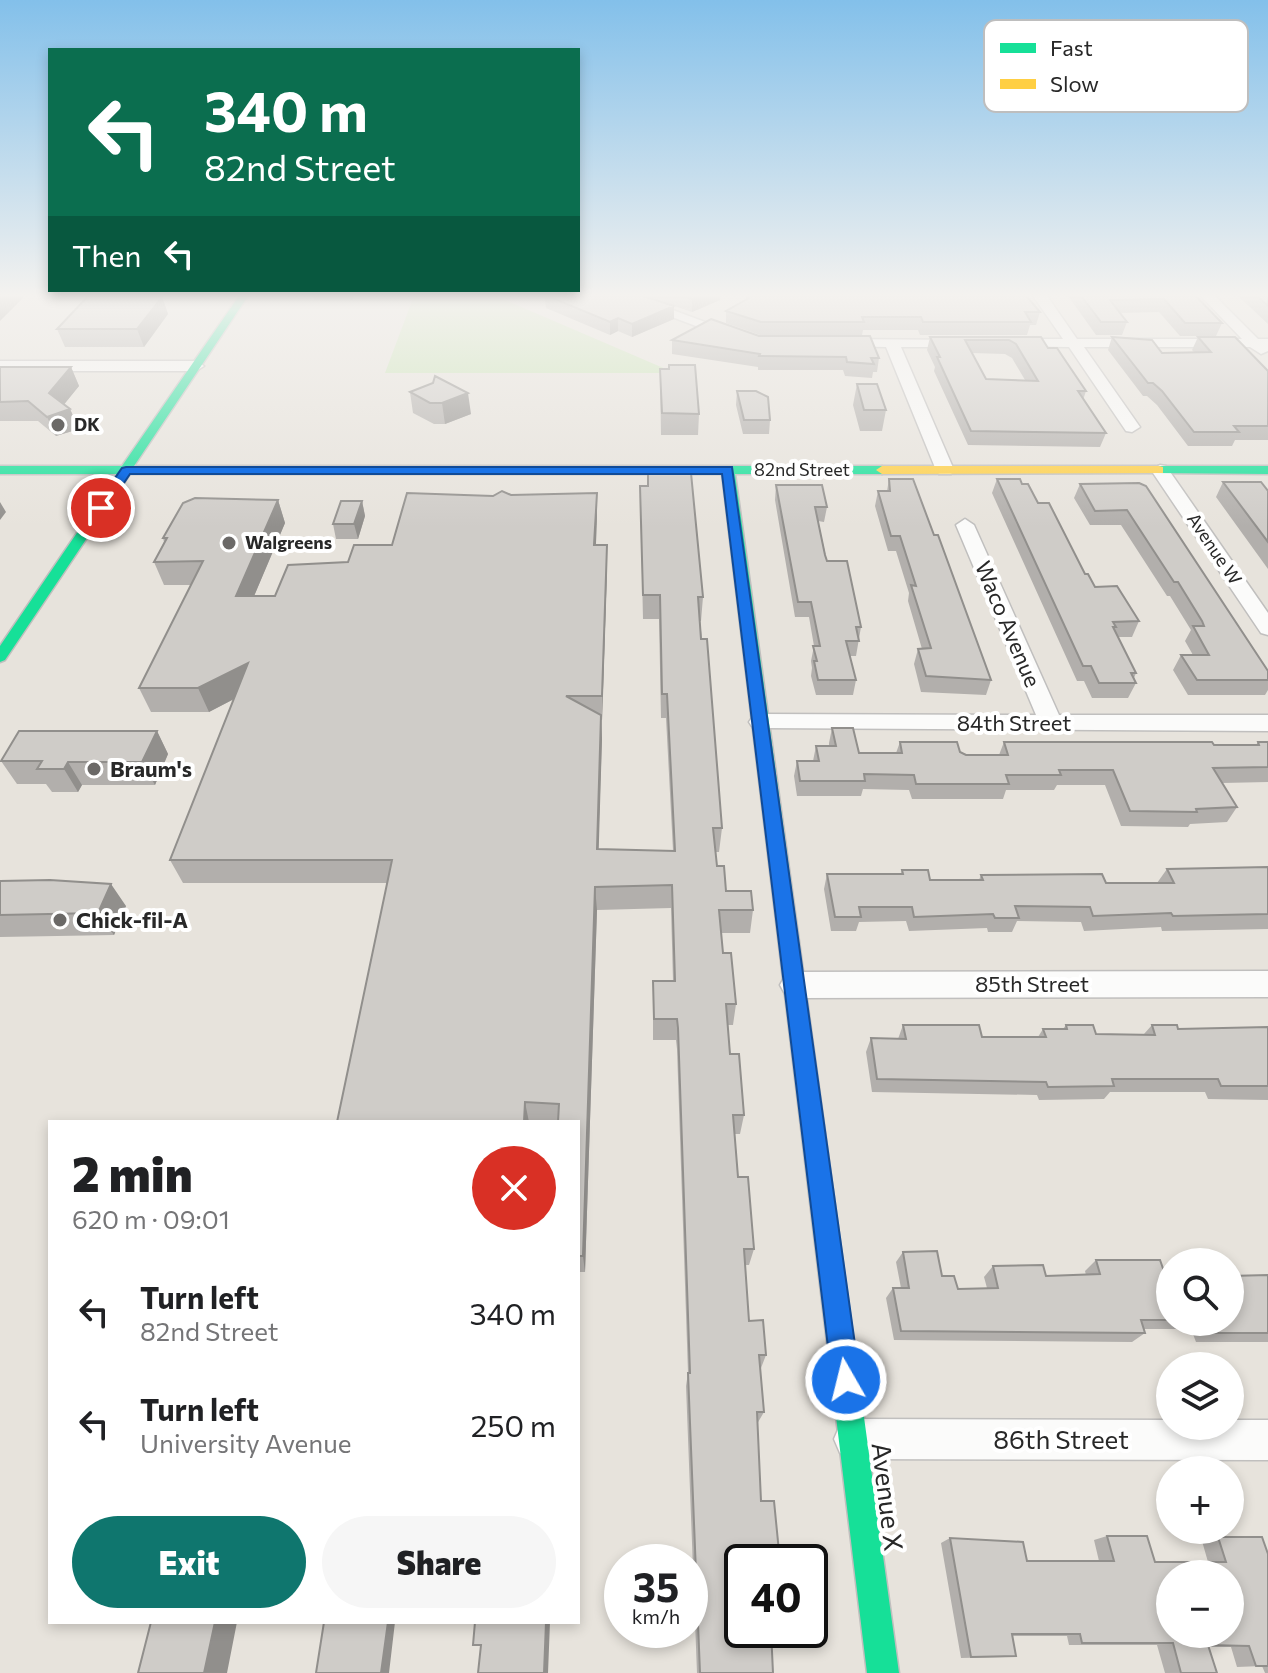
<!DOCTYPE html>
<meta charset="utf-8">
<style>
:root{--surface:#fff;--page:#f6f6f6;--text:#202124;--muted:#757577;--accent:#0f766e}
body{margin:0;font-family:Commissioner,sans-serif;background:var(--page);color:var(--text);height:100vh;display:flex;flex-direction:column;font-size:30px;white-space:nowrap}
*{box-sizing:border-box;margin:0}
p{font-size:26px;color:var(--muted)}
.icon{flex:none;width:44px;height:44px;fill:none;stroke:currentColor;stroke-width:2;stroke-linecap:round;stroke-linejoin:round}
.map{position:relative;flex:1;overflow:hidden}
.details{position:absolute;left:48px;top:1120px;width:532px;height:504px;display:flex;flex-direction:column;background:var(--surface);border-radius:0px;box-shadow:0 4px 12px #0003}
.details>*{flex:none}
.hud{position:absolute;left:48px;top:48px;width:532px;height:244px;border-radius:0px;box-shadow:0 4px 12px #0003;background:#0b6e4f;color:#fff;overflow:hidden}
.buttons{position:absolute;left:1156px;top:1248px;display:grid;gap:16px}
.buttons a{display:grid;place-items:center;width:88px;height:88px;border-radius:50%;background:var(--surface);box-shadow:0 4px 12px #0003;font-size:40px}
.speed{position:absolute;left:604px;top:1544px;display:flex;gap:16px;font-size:40px;font-weight:700;text-align:center}
.speed>*{display:grid;place-content:center;width:104px;height:104px;border-radius:50%;background:var(--surface);box-shadow:0 4px 12px #0003;line-height:1}
.speed small{font-size:20px;font-weight:400}
.speed .limit{border:4px solid #111;border-radius:12px;background:#fff;color:#111}
.pin{position:absolute;display:grid;place-items:center;width:68px;height:68px;color:#fff;margin:-34px;border:4px solid #fff;border-radius:50%;box-shadow:0 2px 8px #0007}
.me{position:absolute;width:88px;margin:-44px;rotate:352deg;stroke-linejoin:round;filter:drop-shadow(0 0 6px #0008)}
.turn{display:flex;align-items:center;gap:28px;height:168px;padding:0 24px;font-size:36px}
.turn .icon{width:104px;height:104px;stroke-width:2.5}
.turn b{display:block;font-size:56px;line-height:68px}
.then{display:flex;align-items:center;height:76px;padding:0 24px;background:#0003;gap:16px;font-size:30px}
.round{display:grid;place-items:center;flex:none;width:84px;height:84px;border-radius:42px;background:var(--page)}
.summary{display:flex;align-items:center;justify-content:space-between;height:136px;padding:0 24px}
h1{font-size:48px;font-weight:800;line-height:60px}
.action{display:flex;gap:16px;margin-top:auto;padding:16px 24px}
.action a{flex:1;height:92px;border-radius:48px;background:var(--accent);color:#fff;font-size:32px;font-weight:800;line-height:92px;text-align:center}
.action a+a{background:var(--page);color:var(--text)}
ul{padding:0;list-style:none}
li{display:flex;align-items:center;gap:24px;height:112px;padding:0 24px}
li div{flex:1}
li b{display:block;font-size:30px}
li em{font-style:normal}
.map>svg:first-child{display:block}
</style>
<div class="map">
<svg width="1268" height="1673" viewBox="0 0 1268 1673">
<rect width="100%" height="100%" fill="#e7e3dc"/>
<path fill="#c7e4b3" d="M415,293h74l186,80h-290z"/>
<g fill="none" stroke-linecap="round" stroke-linejoin="round">
<defs>
<path id="street" d="M608,293h19l113,42 -7,4 -5,-1z
M1031,293h14l32,46h165l-44,-46h14l46,46h10v12l-7,3 -11,-7h-166l56,80 -8,5 -6,-1 -57,-84 -62,-1v-6l5,-1h51z
M840,339l129,1v6l-5,1h-63l53,123 -3,4h-12l-3,-4 -50,-123 -51,-1v-6z
M0,361h196l8,5 -8,5h-196z
M1160,465l6,1 102,147v22l-7,-2 -110,-163z
M965,519l9,6 85,190h209v16l-515,-3 -4,-6 4,-6 8,-2 275,1 -80,-190z
M1268,971v26l-473,1 -10,-4 -5,-9 5,-9 10,-4z
M854,1419l316,1v6h60v-6h38v40l-414,-1 -14,-6 -6,-14 6,-14z"/>
<path id="fast" d="M241,293h9l-116,173h748l6,4 -6,4h-147l164,1199h-32l-145,-1199h-592l-125,186 -5,2v-16l117,-172h-117v-8h122z
M1159,466h109v8l-113,-1v-6z"/>
<path id="slow" d="M1159,466l4,1v6l-281,1 -6,-4 6,-4z"/>
</defs>
<use href="#street" stroke="#c0bfbe" stroke-width="3"/>
<use href="#fast" stroke="#c0bfbe" stroke-width="3"/>
<use href="#slow" stroke="#c0bfbe" stroke-width="3"/>
<use href="#street" fill="#fbfbfa" fill-rule="evenodd"/>
<use href="#fast" fill="#16e098" fill-rule="evenodd"/>
<use href="#slow" fill="#ffcf43" fill-rule="evenodd"/>
</g>
<path fill="#b2afac" fill-rule="evenodd" d="M91,293h33l1,4h37l6,17 -24,33h-79l-8,-18z
M313,293h43l-4,7h-38z
M530,293h104l40,13v13l-42,18 -14,-6 -8,4 -64,-27 -1,-9z
M636,293h85l-1,7 -28,12z
M745,293h279l16,19 -4,13h-6l-3,10h-107l-2,-5h-55l-1,5h-102l-34,-12v-12l20,-11z
M1066,293h127l29,30 -6,13h-36l-21,-24 -40,1 8,9 -5,13h-26z
M1235,293h33v31z
M759,336l120,22 -2,14h-4l-1,6 -27,-2 -2,-6h-85v-3l-86,-13v-14z
M930,337h111l7,11 38,43 -3,9 23,33 -6,14 -132,-2 -34,-74 1,-4 -8,-17zM972,353l33,1 7,4 13,22 -39,-1z
M1112,337l50,16 32,-1 -2,-2 6,-13 70,34v69h-33l-3,6h-44l-31,-41 -10,-9h-4l-35,-46z
M0,367h71l8,19 -15,18 6,5 9,20 -23,7 -18,-15h-38z
M660,369l39,45 -1,21h-37z
M433,383l38,31 -26,10h-11l-21,-11 -3,-21z
M857,384l29,26 -4,21h-22l-7,-26z
M737,391l33,29 -1,14h-26l-7,-29z
M889,479l45,56 57,145 -5,15 -65,-3 -7,-28 4,-15h4l-14,-48 1,-8 -13,-42h-8l-13,-45 3,-15h9z
M997,479l25,5 16,19 47,71 10,13 44,34 -7,16h-14l18,36 -2,5 2,5 -8,15h-36l-8,-17h-7l-85,-188z
M1223,482l45,9v78l-52,-72z
M1139,483l129,188v19l-3,5h-77l-15,-25 8,-15h12l-8,-14 6,-11 -21,-34h-3l-46,-71h-31l-16,-27 6,-14z
M776,485l51,22 -3,15 -6,-1 9,40 34,66 -5,29h-6l6,24 -3,15h-37l-5,-19 1,-8 -1,-7 3,-15 -5,-29h-14l-20,-117z
M640,486l63,111 -2,24h-1l22,207 -3,24h-4l2,14 9,25 27,19 -3,23h-29l2,20 13,51 -3,21h-5l2,29 14,61 -4,19h-5l3,43 16,72 -5,16h-4l4,56 17,34 -5,13h-1l4,44 -7,12 -15,138 31,111h-76l-11,-287 2,-13 -11,-324 -1,-9h-23v-59h20l-2,-73 -74,2 -12,362h-7v-150h-49l-142,-239h-204l-13,-23 64,-161 -25,13h-58l-12,-24 52,-103h-27l-10,-23 10,-20 -1,-4 115,-38 7,23 -31,73h21l73,-34 44,-17 101,-49 104,-3 -1,52h11v23l-5,152h-1l1,19 -4,111h75l-7,-132h-5l-2,-99h-16z
M362,501l3,15 -7,23h-22l-3,-15z
M832,728l27,25h37l4,-11 60,10 6,3h33l5,-13 210,3h42l2,-3h10v40l-46,1 15,24 -10,15 -37,2 -2,3 -67,-1 -16,-41h-48l-3,5h-48l-3,9h-91l-3,-9 -46,-1 -2,7h-64l-3,-20 3,-15h16l3,-15h13v-3z
M157,731l11,23 -13,31h-73l-4,7h-26l-6,-8h-29l-16,-23z
M1268,867v62l-106,2 -1,-4 -77,4 -3,-9 -64,-1 -5,11h-24l-1,-4 -78,3 -3,-10 -47,1 -3,9h-25l-7,-42 3,-15h74l1,-4 28,10h49l2,-5 125,8h51l10,-14z
M0,881l126,25 -12,29 -114,2z
M903,1025l79,12h56l5,-8h20l3,-4 30,9h48l8,-9 26,4 90,-2v73l-60,-1 -3,-7h-95l-6,7 -65,1 -2,-5 -165,-3 -6,-40 5,-14 27,1z
M903,1252l39,24 16,13 29,-1 -3,-11 9,-11 53,10 40,-1 -1,-4 11,-11 74,17v45h60l38,-47v67h-72l-5,-13h-47l1,4 -13,9 -238,-2 -8,-42 7,-10h8l-5,-26z
M1107,1536l48,26h53l-6,-21 16,-4 50,17v119h-3l-3,-7 -25,1 -6,-20h-22l8,26h-52l-8,-28h-88l-2,-9h-55l-7,21 -44,1 -20,-115 9,-5 77,23h72l-5,-21z"/>
<path fill="#918f8c" d="M9,293h12l2,5 -23,23v-20z
M119,293h5l4,13 -13,-9z
M350,293h6l-4,7z
M708,293h13l-1,7 -28,12v-13z
M162,297l6,17 -24,33 -7,-18z
M674,306v13l-42,18v-13z
M618,318v13l-8,4v-13z
M71,367l8,19 -21,26 -9,-19z
M468,393l3,21 -26,10 -3,-21z
M70,409l9,20 -23,7 -9,-19z
M597,493v23l-2,52 -1,-23z
M278,500l7,23 -41,97 -8,-24z
M362,501l3,15 -7,23 -4,-15z
M0,502l6,10 -6,8z
M607,545v23l-5,152v-24z
M248,663l9,24 -48,25 -11,-24z
M601,715l1,24 -4,134 -1,-24z
M157,731l11,23 -13,31 -13,-23z
M68,762l14,23 -4,7 -14,-23z
M111,884l15,22 -12,29 -16,-22z
M595,887l2,23 -12,362 -2,-16z
M525,1102l4,20h-5z
M215,1622h22l-10,51h-23z
M388,1622h7l-6,51h-8z
M546,1622h4l-2,51h-4z"/>
<path fill="#cfccc8" stroke="#918f8c" stroke-width="2" fill-rule="evenodd" d="M0,293h9l-9,8z
M91,293h28l-4,4h47l-25,32h-80z
M552,293h82l40,13 -42,18 -14,-6 -8,4 -65,-27z
M673,293h35l-16,6z
M748,293h276l16,19h-15l6,10h-108l-2,-5h-59l2,5h-103l-35,-11 23,-13z
M1079,293h114l29,30h-37l-21,-24 -54,1 17,22h-26z
M1254,293h14v13z
M711,319l48,17h111l9,22h-8l3,6 -27,-2 -1,-5 -87,-1 1,-2 -88,-14z
M930,337h111l7,11h9l6,9 23,34h-8l28,42 -135,-2 -34,-74h3zM965,340h44l7,4 22,37 -52,-2z
M1112,337l40,3 10,13 49,-1 -13,-15h37l33,34v55h-34l5,6h-45l-32,-41 -9,-8h-5z
M669,365h26l4,49 -37,-1 -2,-44h9z
M0,367h71l-22,26 21,16 -23,8 -19,-16 -28,1z
M435,376l33,17 -26,10h-12l-20,-11 23,-9z
M857,384h20l9,26h-22z
M737,391h19l12,6 2,23h-26z
M648,473h43l12,124h-5l3,42h6l15,189h-9l4,38h7l2,25h25l2,19h-34l4,43h8l5,51h-10l4,50h9l5,61h-11l5,62h10l6,72h-10l5,72 14,-1 3,35h-7l5,57h-7l4,89h13l6,61h-38v68h29l2,43h-73l-12,-300h2l-12,-345 -1,-9h-23l-1,-38h22l-3,-96 -77,2 -12,369h-5v-134h-20l1,-18 -34,-2 -1,20h-187l55,-262h-222l78,-197 -50,25h-59l64,-127 -49,1 13,-24h-4l20,-35 12,-5 83,2 -42,96h39l13,-31 60,-3 6,-17h38l15,-52 86,3 9,-5 9,4 86,-2 -3,52h13l-5,151h-36l35,19 -4,134 78,2 -8,-157h-5l-2,-99h-17l-3,-109h8z
M889,479h24l21,56h4l53,145 -65,-4 -8,-27 13,-1 -20,-63 5,1 -16,-50h-9l-13,-45h12z
M997,479h23l2,5h6l10,19h11l36,71h3l7,13 22,-1 22,35 -26,1 3,5h-3l23,46h-5l5,10h-37l-8,-17h-8z
M1223,482h38l7,9v51z
M1139,483l7,3 122,185v9h-71l-16,-25h28l-16,-29h11l-2,-5 -24,-39h-4l-47,-72 -32,1 -15,-27z
M776,485h46l5,22h-12l10,48 2,6h20l14,66h-5l3,14h-13l10,39h-38l-4,-19h3l-4,-15h7l-9,-44h-13z
M341,501h21l-8,23h-21z
M832,728h21l6,25h43l-2,-11h57l3,10 6,3h42l-4,-13h208l2,3h45l-1,-3h10v25l-55,1 24,39 -41,2 1,3 -67,-1 -17,-41h-54l2,5h-55l3,9h-93l-2,-9 -50,-1 1,7h-65l-3,-20h22l-3,-15h20z
M19,731h138l-15,31h-74l-4,7h-27l5,-8h-41z
M1268,867v47l-95,2 -2,-3 -78,3 -3,-9 -75,-1 4,12h-24l-2,-4 -79,3 -2,-10h-53l2,10h-26l-8,-43h76l-1,-4h26l2,10h53l-2,-5 121,-1 4,9h68l-7,-14z
M50,880l61,4 -13,29 -98,2v-34z
M903,1025h76l3,12h64l-3,-8h24l-1,-4h27l3,9 59,1 -3,-10h25l1,4 90,-2v59h-47l-3,-7h-106l2,7 -66,1 -2,-5 -169,-3 -6,-41 35,1z
M937,1251l5,25h12l4,13 40,-1 -5,-22 50,-1 3,11 54,-2 -4,-14h64l6,17h4v43h-29l4,13 -244,-2 -8,-43h16l-6,-36z
M1268,1275v58h-57l-4,-11h23v-46z
M1107,1536h40l8,26h71l-8,-25h44l6,17v112h-12l-7,-20 -41,-1 9,28h-36l-8,-30h-91l-2,-9h-68l4,22 -45,1 -21,-119 73,4 4,19h87zM1170,1574h60v60h-60z
M151,1622h64l-11,51h-66z
M324,1622h64l-7,51h-65z
M475,1622h71l-2,51h-66l3,-28h-8z"/>
<linearGradient id="sky" x2="0" y2="1"><stop stop-color="#83c0ea"/><stop offset="0.56" stop-color="#f4f2ef"/><stop offset="1" stop-color="#f4f2ef" stop-opacity="0"/></linearGradient>
<rect width="1268" height="527" fill="url(#sky)"/>
<path fill="#1a73e8" stroke="#114b97" stroke-width="2" d="M126,467h606l128,913 -4,9 -10,4 -10,-4 -4,-9 -110,-906h-592l-25,37h-9l-2,-3 28,-40z"/>
<g fill="#6b6967" stroke="#fff" stroke-width="3">
<circle cx="58" cy="425" r="8"/>
<circle cx="229" cy="543" r="8"/>
<circle cx="94" cy="769" r="8"/>
<circle cx="60" cy="920" r="8"/>
</g>
<g text-anchor="middle" stroke-width="8" stroke-linejoin="round" paint-order="stroke">
<g font-size="18" font-weight="bold" fill="#282828" stroke="#fff" text-anchor="start">
<text x="74" y="431">DK</text>
<text x="245" y="549">Walgreens</text>
</g>
<g font-size="18" fill="#282828" stroke="#fff">
<text x="802" y="476">82nd Street</text>
<text transform="translate(1214 549) rotate(56)" y="6">Avenue W</text>
</g>
<g font-size="22" fill="#282828" stroke="#fff">
<text transform="translate(1008 624) rotate(67)" y="8">Waco Avenue</text>
<text x="1014" y="731">84th Street</text>
<text x="1032" y="992">85th Street</text>
</g>
<g font-size="22" font-weight="bold" fill="#282828" stroke="#fff" text-anchor="start">
<text x="110" y="777">Braum's</text>
<text x="76" y="928">Chick-fil-A</text>
</g>
<g font-size="26" fill="#282828" stroke="#fff">
<text x="1061" y="1449">86th Street</text>
<text transform="translate(887 1497) rotate(83)" y="9">Avenue X</text>
</g>
</g>
<rect x="984" y="20" width="264" height="92" rx="12" fill="#fff" stroke="#bebebe" stroke-width="2"/>
<rect x="1000" y="43" width="36" height="10" fill="#16e098"/>
<rect x="1000" y="79" width="36" height="10" fill="#ffcf43"/>
<g font-size="22" fill="#282828">
<text x="1050" y="56">Fast</text>
<text x="1050" y="92">Slow</text>
</g>
</svg>
<div class="buttons">
<a><svg class="icon" aria-label="search" viewBox="0 0 24 24"><circle cx="10" cy="10" r="6"/><path d="M15 15l6 6"/></svg></a>
<a><svg class="icon" aria-label="layers" viewBox="0 0 24 24"><path d="M12 4l9 5-9 5-9-5zM3 14l9 5 9-5"/></svg></a>
<a>+</a>
<a>−</a>
</div>
<div class="speed"><div>35<small>km/h</small></div><div class="limit">40</div></div>
<div class="pin" style="left:101px;top:508px;background:#d93025"><svg class="icon" aria-label="arrive" viewBox="0 0 24 24"><path d="M6 21V4h12l-3 4 3 4H6"/></svg></div>
<svg class="me" style="left:846px;top:1380px" viewBox="-20 -20 40 40"><circle r="17" fill="#1a73e8" stroke="#fff" stroke-width="3"/><path d="M0-11L8 9 0 5-8 9z" fill="#fff"/></svg>
<div class="hud">
<div class="turn"><svg class="icon" aria-label="left" viewBox="0 0 24 24"><path d="M17 20v-9H6M10 6l-5 5 5 5"/></svg><div><b>340 m</b>82nd Street</div></div>
<div class="then">Then<svg class="icon" aria-label="left" viewBox="0 0 24 24"><path d="M17 20v-9H6M10 6l-5 5 5 5"/></svg></div>
</div>
<section class="details">
<div class="summary"><div><h1>2 min</h1><p>620 m · 09:01</p></div><a class="round" style="background:#d93025;color:#fff"><svg class="icon" aria-label="close" viewBox="0 0 24 24"><path d="M6 6l12 12M18 6L6 18"/></svg></a></div>
<ul>
<li><svg class="icon" aria-label="left" viewBox="0 0 24 24"><path d="M17 20v-9H6M10 6l-5 5 5 5"/></svg><div><b>Turn left</b><p>82nd Street</p></div><em>340 m</em></li>
<li><svg class="icon" aria-label="left" viewBox="0 0 24 24"><path d="M17 20v-9H6M10 6l-5 5 5 5"/></svg><div><b>Turn left</b><p>University Avenue</p></div><em>250 m</em></li>
</ul>
<div class="action"><a>Exit</a><a>Share</a></div>
</section>
</div>
